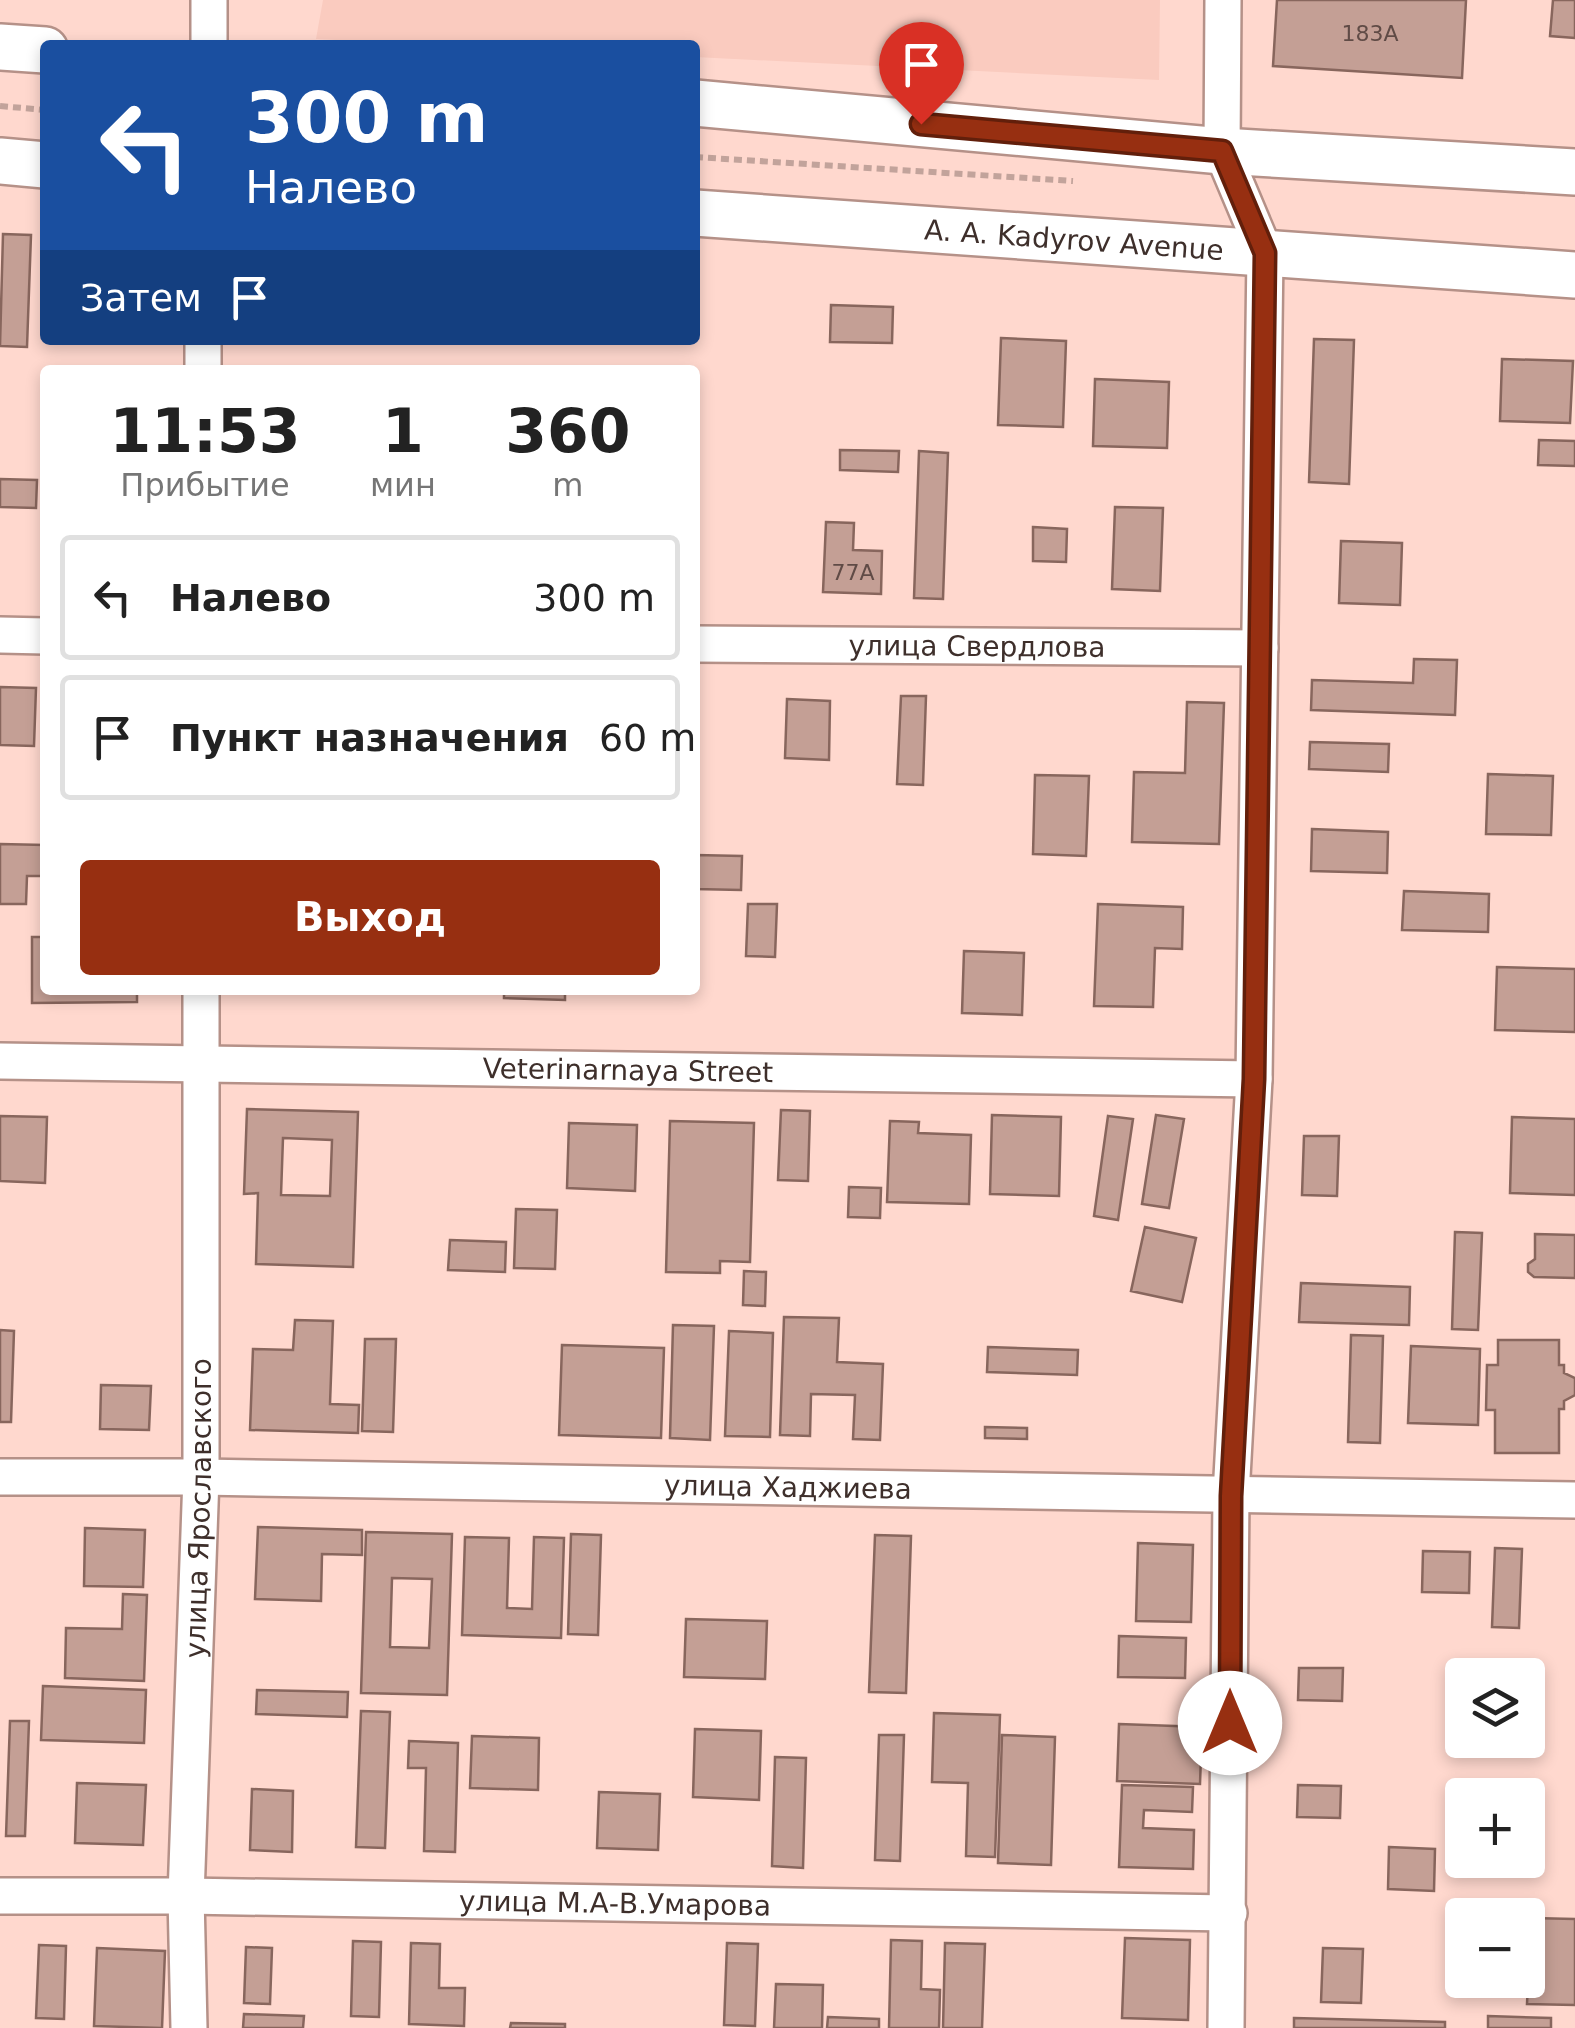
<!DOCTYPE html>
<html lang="ru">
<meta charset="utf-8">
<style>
:root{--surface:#fff;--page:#f2f2f2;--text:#222;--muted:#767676;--line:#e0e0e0;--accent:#972f11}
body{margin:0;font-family:"DejaVu Sans",sans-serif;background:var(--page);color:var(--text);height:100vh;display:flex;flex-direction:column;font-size:38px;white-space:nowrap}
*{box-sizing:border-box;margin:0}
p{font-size:32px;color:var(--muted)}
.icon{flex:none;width:55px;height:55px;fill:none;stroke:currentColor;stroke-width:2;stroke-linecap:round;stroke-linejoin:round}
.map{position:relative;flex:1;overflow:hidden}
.sheet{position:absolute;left:40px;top:365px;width:660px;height:630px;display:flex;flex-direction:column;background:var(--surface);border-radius:10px;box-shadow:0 5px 15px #0003}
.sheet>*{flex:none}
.guide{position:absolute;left:40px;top:40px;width:660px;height:305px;border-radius:10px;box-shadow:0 5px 15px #0003;background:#1a4fa0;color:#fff;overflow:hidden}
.controls{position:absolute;left:1445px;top:1658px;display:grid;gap:20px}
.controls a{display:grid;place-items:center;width:100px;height:100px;border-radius:10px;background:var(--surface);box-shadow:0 5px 15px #0003;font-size:50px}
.pin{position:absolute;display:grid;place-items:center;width:85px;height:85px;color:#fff;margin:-102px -42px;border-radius:50% 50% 50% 0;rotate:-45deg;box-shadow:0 0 10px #0007}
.pin .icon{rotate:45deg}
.me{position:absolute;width:110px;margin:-55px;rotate:0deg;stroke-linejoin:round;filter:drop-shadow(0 0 8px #0008)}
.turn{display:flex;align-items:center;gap:35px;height:210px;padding:0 40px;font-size:45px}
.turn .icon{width:130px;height:130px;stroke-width:2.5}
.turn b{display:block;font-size:70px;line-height:85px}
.then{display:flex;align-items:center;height:95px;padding:0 40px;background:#0003;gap:20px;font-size:38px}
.eta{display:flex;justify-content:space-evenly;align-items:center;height:170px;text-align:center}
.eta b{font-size:60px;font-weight:600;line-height:70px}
.button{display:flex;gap:20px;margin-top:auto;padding:20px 40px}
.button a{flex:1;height:115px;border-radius:10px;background:var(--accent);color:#fff;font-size:40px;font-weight:600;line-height:115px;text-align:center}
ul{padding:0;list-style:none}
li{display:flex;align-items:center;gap:30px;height:125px;margin:0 20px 15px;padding:0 20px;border:5px solid var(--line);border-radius:10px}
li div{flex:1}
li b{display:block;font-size:38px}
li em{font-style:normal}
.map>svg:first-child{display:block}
</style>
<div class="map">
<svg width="1575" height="2028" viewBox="0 0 1575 2028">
<rect width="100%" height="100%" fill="#ffd8ce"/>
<path fill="#facbbf" d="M323,0h837l-1,80 -464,-23v-12h-257l-122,-6z"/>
<path fill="#c49f95" stroke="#88665d" stroke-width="2.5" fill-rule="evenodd" d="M1277,0h189l-4,78 -189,-12z
M1553,0h22v38l-25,-2z
M3,234l28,1 -4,112 -27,-1z
M831,305l62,2 -1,36 -62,-1z
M1001,338l65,3 -3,86 -65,-2z
M1314,339l40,1 -5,144 -40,-2z
M1502,359l71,2 -3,62 -70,-2z
M1095,379l74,3 -2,66 -74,-2z
M1539,440l36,1v25l-37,-1z
M840,450l59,1 -1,21 -58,-2z
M919,451l29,2 -5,146 -29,-1z
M0,479l37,1 -1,28 -36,-1z
M1115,507l48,1 -3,83 -48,-2z
M826,522l28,1 -1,27 29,1 -1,43 -58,-2z
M1033,527l34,2 -1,33 -33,-1z
M1341,541l61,2 -2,62 -61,-2z
M1414,659l43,1 -2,55 -144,-5 1,-30 101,3z
M0,687l36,1 -2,58 -34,-1z
M901,696h25l-3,89 -26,-1z
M787,699l43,2 -1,59 -44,-2z
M1187,702l37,1 -5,141 -87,-2 2,-70 51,1z
M1310,742l79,2 -1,28 -79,-3z
M1488,774l65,2 -2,59 -65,-1z
M1035,775l54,1 -3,80 -53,-2z
M1312,829l76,3 -1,41 -76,-2z
M0,844l45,1v31h-18l-1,28h-26z
M695,855l47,1 -1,34 -46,-1z
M1404,891l85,3 -1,38 -86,-2z
M748,904h29l-2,53 -29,-1z
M1098,904l85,3 -1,42 -27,-1 -2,59 -59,-1z
M32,937h13v53h92v12l-105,1z
M964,951l60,2 -2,62 -60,-2z
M1497,967l78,2v63l-80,-2z
M504,990h61v10l-61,-2z
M247,1109l111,3 -5,155 -97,-3 2,-71 -14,1zM283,1138l49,2 -2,56 -49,-1z
M781,1110l29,1 -2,70 -30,-1z
M992,1115l69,2 -2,79 -69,-2z
M1156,1115l28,4 -15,89 -27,-4z
M0,1116l47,1 -2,66 -45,-2z
M1108,1116l25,3 -15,101 -24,-4z
M1512,1117l63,2v76l-65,-2z
M670,1121l84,2 -4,139 -30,-1v12l-54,-1z
M890,1121l29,1 -1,11 53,2 -2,69 -82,-2z
M569,1123l68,2 -2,66 -68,-3z
M1304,1136h35l-2,60 -35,-1z
M849,1187l32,1 -1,30 -32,-1z
M516,1209l41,1 -2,59 -41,-1z
M1145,1227l51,11 -14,64 -51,-11z
M1455,1232l27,1 -4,97 -26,-1z
M1535,1234l40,1v43l-41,-1 -6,-5v-8l7,-5z
M450,1240l56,2 -1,30 -57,-2z
M744,1271l22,1 -1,34 -22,-1z
M1301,1283l109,4 -1,38 -110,-3z
M784,1317l55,1 -2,44 46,2 -3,76 -27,-1 2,-44 -44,-1 -1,42 -30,-1z
M295,1320l38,1 -3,83 29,1 -1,28 -108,-3 3,-81 40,1z
M673,1325l41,1 -4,114 -40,-2z
M0,1330l14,1 -3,91h-11z
M729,1331l44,2 -3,104 -45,-1z
M1351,1335l32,1 -3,107 -32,-1z
M365,1339h31l-3,93 -31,-1z
M1498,1340h61v25h5v8l11,5v17l-11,6v8h-5v44h-64v-43h-9l1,-45h11z
M562,1345l102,3 -3,90 -102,-3z
M1411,1346l69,3 -2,76 -70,-2z
M988,1347l90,3 -1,25 -90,-3z
M101,1385l50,1 -2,44 -49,-1z
M985,1427l42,1v11l-42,-1z
M258,1527l104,3v25l-40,-1 -1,47 -66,-2z
M85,1528l60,2 -2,57 -59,-1z
M366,1532l86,2 -5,161 -86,-2zM392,1578l40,1 -3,69 -39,-1z
M571,1534l30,1 -3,100 -30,-1z
M875,1535l36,1 -5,157 -37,-1z
M465,1537l44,1 -2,70 25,1 2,-72 30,1 -3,100 -99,-3z
M1138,1543l55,2 -2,77 -55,-1z
M1495,1548l27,1 -3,79 -27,-1z
M1423,1551l47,1 -1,41 -47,-1z
M123,1594l24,1 -3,86 -79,-3 1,-50 56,1z
M686,1619l81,2 -2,58 -81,-2z
M1119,1636l67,2 -1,40 -67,-1z
M1299,1668h44l-1,33 -44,-1z
M43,1686l103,4 -2,53 -103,-3z
M257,1690l91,2 -1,25 -91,-3z
M361,1711l29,1 -5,136 -29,-1z
M934,1713l66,2 -5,142 -29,-1 2,-73 -36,-1z
M10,1721h19l-4,115h-19z
M1119,1724l83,3 -2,57 -83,-3z
M695,1729l66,2 -2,69 -66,-3z
M879,1735h25l-4,126 -25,-1z
M1002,1735l53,2 -4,128 -53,-2z
M472,1736l67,2 -1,52 -68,-2z
M409,1741l49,2 -3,109 -31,-1 2,-83h-18z
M775,1757l31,1 -3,110 -31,-2z
M77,1783l69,2 -3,60 -68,-2z
M1122,1785l71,2 -1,25 -48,-2 -1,18 51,2 -1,39 -74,-2z
M1298,1785l43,1 -1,32 -43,-1z
M252,1789l41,2 -1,61 -42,-2z
M599,1792l61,2 -2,56 -61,-2z
M1389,1847l46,2 -1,42 -46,-2z
M1531,1918l44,1v86l-48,-1z
M1125,1938l65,2 -2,80 -66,-2z
M891,1940l31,1 -1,48 19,1 -1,38h-50z
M353,1941l28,1 -2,75 -28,-1z
M411,1943l29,1 -1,44h26l-1,38 -55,-2z
M727,1943l31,1 -3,82 -31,-1z
M945,1943l40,1 -3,84h-39z
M39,1945l27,1 -2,73 -28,-1z
M246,1947l26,1 -2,56 -26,-1z
M97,1948l68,3 -3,77 -68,-2z
M1323,1948l40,1 -2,54 -40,-1z
M776,1984l47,1 -1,43h-48z
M244,2014l60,2 -1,12h-60z
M1488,2016l63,2v10h-63z
M828,2017l51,2v9h-52z
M1294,2018l151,4v6h-151z
M511,2023l54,1v4h-55z"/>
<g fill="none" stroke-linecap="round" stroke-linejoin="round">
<defs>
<g id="minor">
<path d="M209,0v45"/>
<path d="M1223,0l-1,151 43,102 -11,826 -23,416 -5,533"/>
<path d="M203,370v-30"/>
<path d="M0,635l45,1"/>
<path id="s1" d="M695,644l565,4"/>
<path id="s2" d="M0,1061l1254,18"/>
<path id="s3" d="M0,1477h201l1374,23"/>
<path id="s4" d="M0,1896h186l1043,17"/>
<path id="s5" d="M189,2028l-3,-132 15,-419v-487"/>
</g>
<g id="tertiary">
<path d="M0,47l45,3"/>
<path d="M695,103l527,48 353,21"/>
<path d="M0,161l45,4"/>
<path id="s6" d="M695,213l880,62"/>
</g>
</defs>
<use href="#minor" stroke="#b59188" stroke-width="40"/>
<use href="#tertiary" stroke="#b59188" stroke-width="50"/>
<path stroke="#c2a39b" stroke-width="6" stroke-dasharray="8 5" stroke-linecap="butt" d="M0,106l45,4
M695,157l378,24"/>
<use href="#minor" stroke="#fff" stroke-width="35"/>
<use href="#tertiary" stroke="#fff" stroke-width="45"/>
</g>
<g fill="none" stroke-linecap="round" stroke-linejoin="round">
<defs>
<path id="route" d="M921,124l301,27 43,102 -11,826 -23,417 -1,227"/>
</defs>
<use href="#route" stroke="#621f0b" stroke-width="25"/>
<use href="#route" stroke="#972f11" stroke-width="18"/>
</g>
<g text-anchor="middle" stroke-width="8" stroke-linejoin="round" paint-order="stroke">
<g font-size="22" fill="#604b46">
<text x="1370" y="41">183А</text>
<text x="853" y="580">77А</text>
</g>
<g font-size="28" fill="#3e2f2b" stroke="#ffd8ce">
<text dy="10" stroke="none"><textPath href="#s6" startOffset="380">A. A. Kadyrov Avenue</textPath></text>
<text dy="10" stroke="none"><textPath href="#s1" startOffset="282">улица Свердлова</textPath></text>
<text dy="10" stroke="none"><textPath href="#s2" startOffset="628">Veterinarnaya Street</textPath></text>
<text dy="10" stroke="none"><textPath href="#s3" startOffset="788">улица Хаджиева</textPath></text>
<text dy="10" stroke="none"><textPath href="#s5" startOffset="520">улица Ярославского</textPath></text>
<text dy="10" stroke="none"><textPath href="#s4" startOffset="615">улица М.А-В.Умарова</textPath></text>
</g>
</g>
</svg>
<div class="controls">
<a><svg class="icon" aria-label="layers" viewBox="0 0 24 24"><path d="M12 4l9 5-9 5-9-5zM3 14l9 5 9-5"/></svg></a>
<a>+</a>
<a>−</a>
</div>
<div class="pin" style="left:921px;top:124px;background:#d93025"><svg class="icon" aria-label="arrive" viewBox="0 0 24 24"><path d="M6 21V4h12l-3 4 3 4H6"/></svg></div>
<svg class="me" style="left:1230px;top:1723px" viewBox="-20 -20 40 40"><circle r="19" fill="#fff"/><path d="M0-13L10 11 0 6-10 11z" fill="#972f11"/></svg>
<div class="guide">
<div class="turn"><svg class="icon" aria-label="left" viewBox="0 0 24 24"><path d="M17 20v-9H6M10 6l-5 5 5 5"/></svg><div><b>300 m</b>Налево</div></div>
<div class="then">Затем<svg class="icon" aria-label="arrive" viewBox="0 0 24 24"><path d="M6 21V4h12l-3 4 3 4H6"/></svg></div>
</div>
<section class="sheet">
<div class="eta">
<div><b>11:53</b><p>Прибытие</p></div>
<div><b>1</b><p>мин</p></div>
<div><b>360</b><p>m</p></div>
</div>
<ul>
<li><svg class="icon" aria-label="left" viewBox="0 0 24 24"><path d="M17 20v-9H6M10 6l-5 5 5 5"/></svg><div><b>Налево</b></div><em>300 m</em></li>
<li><svg class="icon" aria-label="arrive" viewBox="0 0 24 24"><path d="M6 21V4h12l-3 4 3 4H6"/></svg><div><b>Пункт назначения</b></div><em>60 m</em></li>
</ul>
<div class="button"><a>Выход</a></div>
</section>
</div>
